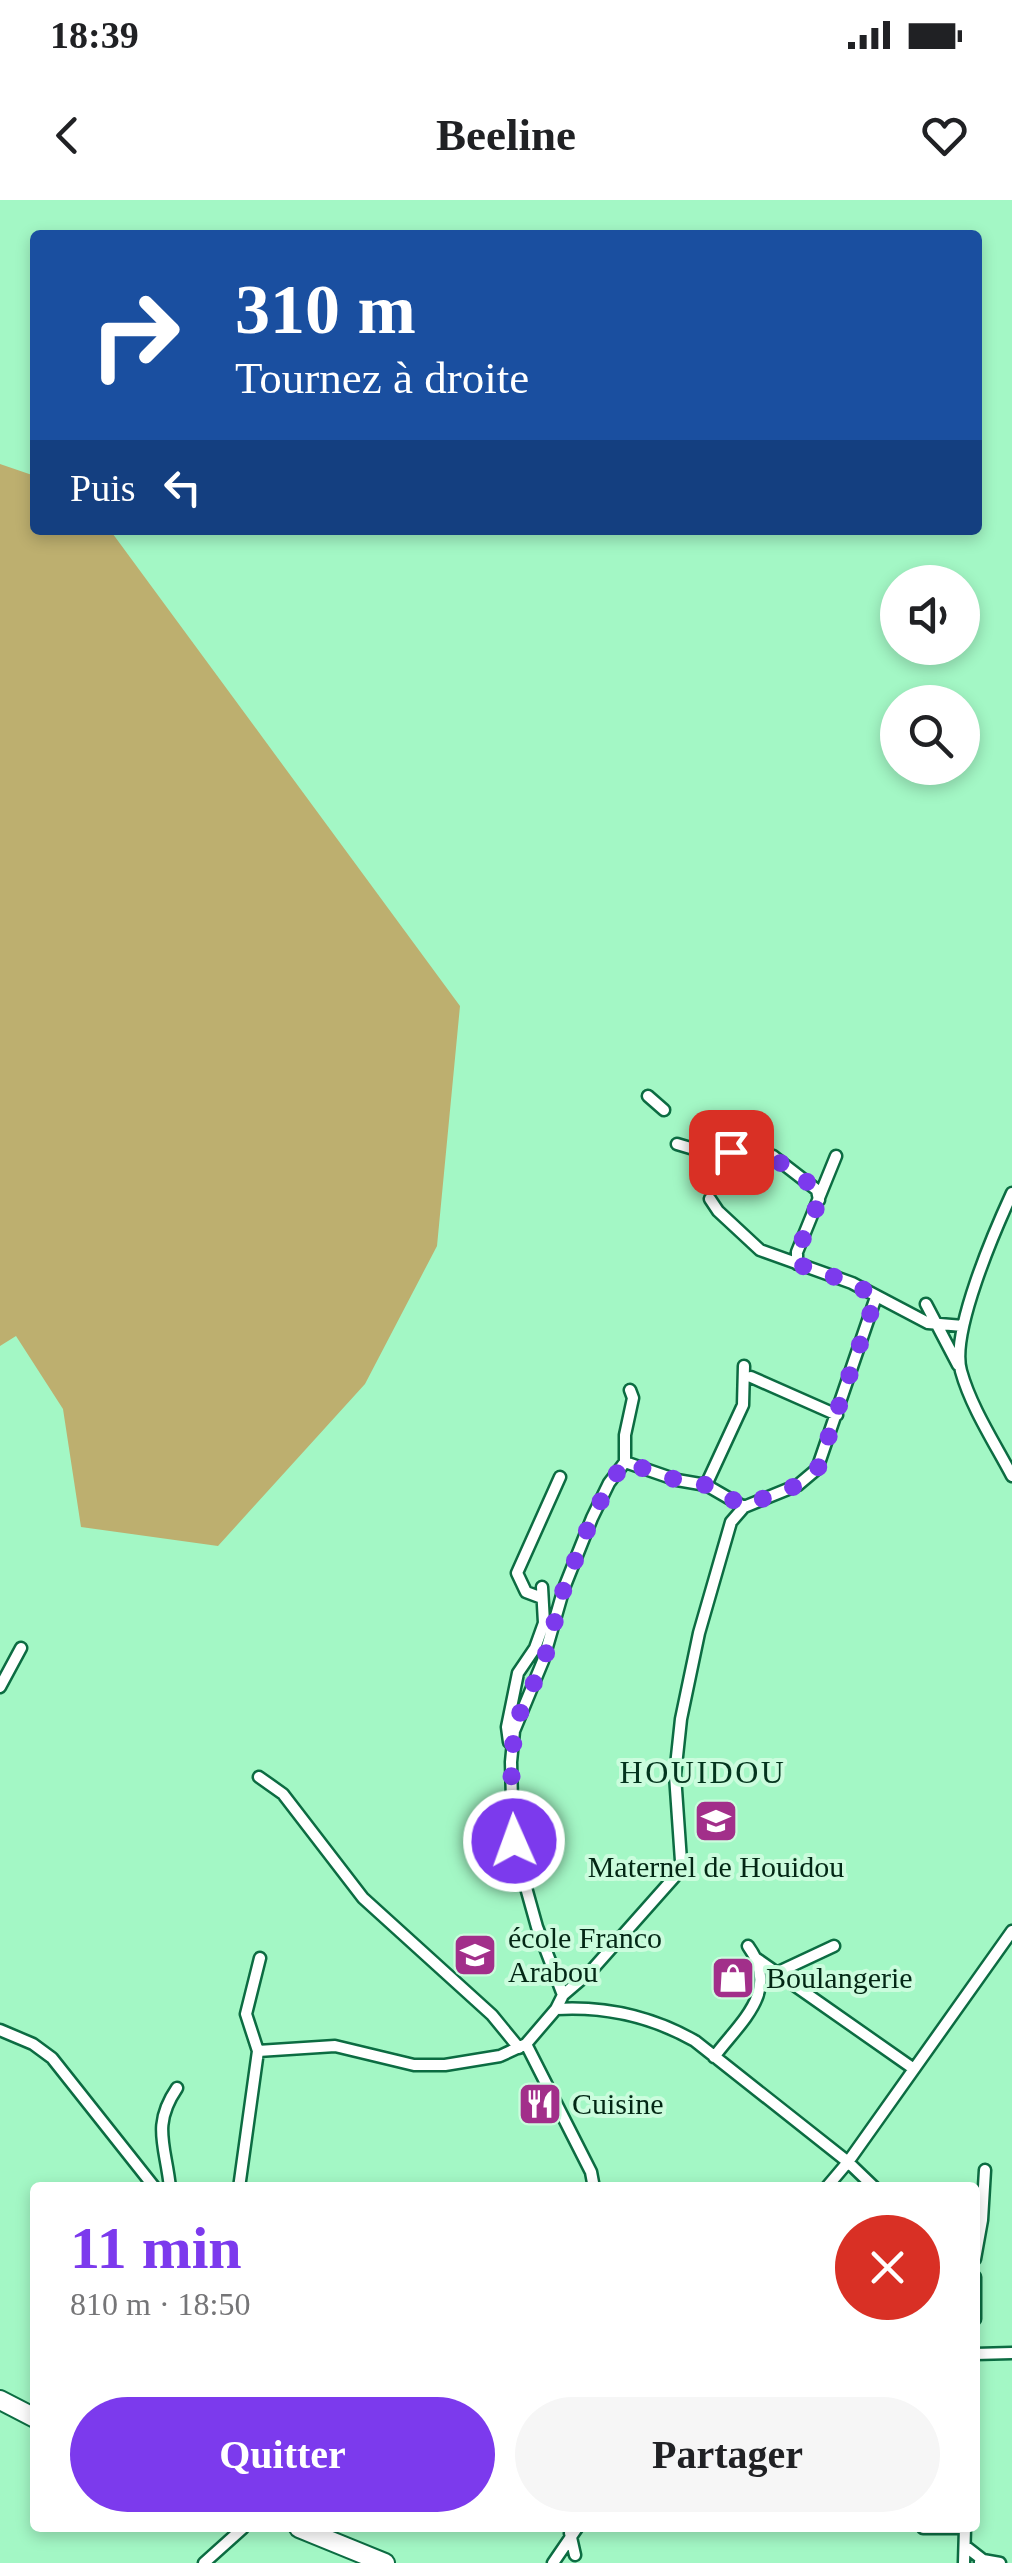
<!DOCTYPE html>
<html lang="fr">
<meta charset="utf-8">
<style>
:root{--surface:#fff;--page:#f6f6f6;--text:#202124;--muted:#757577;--accent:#7c3aed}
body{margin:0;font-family:Georgia,serif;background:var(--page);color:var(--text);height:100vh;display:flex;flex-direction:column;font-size:38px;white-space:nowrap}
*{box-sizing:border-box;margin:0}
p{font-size:32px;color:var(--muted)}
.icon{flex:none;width:55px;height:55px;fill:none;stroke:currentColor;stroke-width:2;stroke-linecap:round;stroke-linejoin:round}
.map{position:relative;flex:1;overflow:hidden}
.side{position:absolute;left:30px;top:1982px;width:950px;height:350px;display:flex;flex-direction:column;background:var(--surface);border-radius:10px;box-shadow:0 5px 15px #0003}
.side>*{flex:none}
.hud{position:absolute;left:30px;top:30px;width:952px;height:305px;border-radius:10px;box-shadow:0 5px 15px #0003;background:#1a4fa0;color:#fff;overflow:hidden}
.controls{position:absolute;left:880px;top:365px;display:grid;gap:20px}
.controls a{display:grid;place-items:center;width:100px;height:100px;border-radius:50%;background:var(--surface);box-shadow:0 5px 15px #0003;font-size:50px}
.pin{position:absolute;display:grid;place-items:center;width:85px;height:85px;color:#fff;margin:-42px;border-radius:20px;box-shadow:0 5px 15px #0006}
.me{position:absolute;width:110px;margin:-55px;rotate:358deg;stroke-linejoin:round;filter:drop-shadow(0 0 8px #0008)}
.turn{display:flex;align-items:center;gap:35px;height:210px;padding:0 40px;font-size:45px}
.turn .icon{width:130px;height:130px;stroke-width:2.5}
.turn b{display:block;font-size:70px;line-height:85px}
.then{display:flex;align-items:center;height:95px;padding:0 40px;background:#0003;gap:20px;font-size:38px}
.round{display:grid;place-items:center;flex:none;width:105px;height:105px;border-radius:52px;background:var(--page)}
.headline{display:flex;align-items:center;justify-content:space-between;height:170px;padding:0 40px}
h1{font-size:60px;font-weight:600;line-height:75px;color:var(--accent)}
.button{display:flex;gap:20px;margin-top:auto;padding:20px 40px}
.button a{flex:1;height:115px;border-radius:60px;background:var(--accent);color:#fff;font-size:40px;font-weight:600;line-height:115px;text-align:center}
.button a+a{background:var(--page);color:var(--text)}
.status{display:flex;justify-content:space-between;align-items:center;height:70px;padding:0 50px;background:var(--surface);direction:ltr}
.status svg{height:28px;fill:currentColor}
header{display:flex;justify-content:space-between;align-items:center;height:130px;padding:0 40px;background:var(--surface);font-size:45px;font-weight:600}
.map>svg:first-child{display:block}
</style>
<div class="status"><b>18:39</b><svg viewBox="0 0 49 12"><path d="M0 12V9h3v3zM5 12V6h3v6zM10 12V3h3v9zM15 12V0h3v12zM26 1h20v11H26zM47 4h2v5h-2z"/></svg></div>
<header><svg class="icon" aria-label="back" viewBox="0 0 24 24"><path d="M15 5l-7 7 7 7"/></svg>Beeline<svg class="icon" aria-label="heart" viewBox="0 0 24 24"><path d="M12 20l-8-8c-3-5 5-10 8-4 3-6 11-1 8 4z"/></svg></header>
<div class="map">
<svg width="1012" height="2363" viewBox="0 0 1012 2363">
<rect width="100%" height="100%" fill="#a3f7c5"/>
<path fill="#bdaf6f" d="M0,264l35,12v54h75l350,476 -23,240 -72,138 -147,162 -137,-19 -18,-118 -47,-73 -16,10z"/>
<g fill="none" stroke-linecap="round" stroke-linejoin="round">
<defs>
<path id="minor" d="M648,896l16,14
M677,944l37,11 42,-4 17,5 44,34 2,10
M1012,993c-17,37 -62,140 -51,178 10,36 33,71 51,105
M710,999l8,12 42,39 92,33 76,40 35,3
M797,1064v-12l39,-96
M926,1104l32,61
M751,1177l86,38
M625,1262l52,18 29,5 38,22
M706,1285l37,-80 1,-39
M542,1398l-16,-6 -9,-19 43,-96
M0,1487l21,-39
M509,1542l-2,-15 11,-54 17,-25 9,-25 -2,-36
M259,1577l24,17 80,104 129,117 27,33
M757,1759l157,110
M772,1775l62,-29
M563,1795l-26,-68 -24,-86 -2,-79 3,-31 29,-70 21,-73 28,-70 17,-35 16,-21v-27l8,-37 -3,-8
M556,1809c50,-3 95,7 139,32l153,121 27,26
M0,1830l33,14 19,14 103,130
M526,1844l65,128 3,16
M258,1851l77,-5 79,19h31l55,-9 26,-12 30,-35 7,-14 28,-24 87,-98 3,-12 -6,-86 6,-56 18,-86 32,-111 13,-15 54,-22 19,-16 59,-172
M714,1857c27,-36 67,-66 34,-111
M170,1988c-4,-42 -19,-62 7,-100
M239,1988l19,-137 -12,-37 14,-56
M826,1988l22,-26 164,-231
M975,2059l7,-39 3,-50
M975,2077v42
M975,2154l37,-1
M923,2328h42
M570,2333l5,22
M965,2346l18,14
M980,2362l3,-2 17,3
M204,2363l39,-35
M553,2363l24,-35
M964,2363l1,-35"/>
<path id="trunk" d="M0,2200l35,18
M299,2328l86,35"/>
</defs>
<use href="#minor" stroke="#0c6c42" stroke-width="15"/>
<use href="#trunk" stroke="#0c6c42" stroke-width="22"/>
<use href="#minor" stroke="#fff" stroke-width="10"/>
<use href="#trunk" stroke="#fff" stroke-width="18"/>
</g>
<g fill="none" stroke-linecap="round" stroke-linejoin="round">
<path stroke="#7c3aed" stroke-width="18" stroke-dasharray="0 32.4" d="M514,1641l-3,-79 5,-40 28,-61 20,-73 28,-70 18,-35 15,-21 52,18 29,5 38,21 54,-21 20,-17 58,-171 -24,-14 -55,-19c-1,-26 25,-49 20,-74 -32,-26 -45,-38 -86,-38"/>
</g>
<defs>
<symbol id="school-square" viewBox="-11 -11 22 22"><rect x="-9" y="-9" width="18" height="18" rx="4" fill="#a22f8a" stroke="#cbfcdd"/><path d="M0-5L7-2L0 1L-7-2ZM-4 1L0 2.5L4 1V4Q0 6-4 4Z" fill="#fff"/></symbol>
<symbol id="shop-square" viewBox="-11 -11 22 22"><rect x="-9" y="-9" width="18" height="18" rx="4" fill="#a22f8a" stroke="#cbfcdd"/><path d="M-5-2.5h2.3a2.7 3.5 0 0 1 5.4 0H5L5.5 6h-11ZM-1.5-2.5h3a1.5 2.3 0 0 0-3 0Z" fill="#fff"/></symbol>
<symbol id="restaurant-square" viewBox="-11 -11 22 22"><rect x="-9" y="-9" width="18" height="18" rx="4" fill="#a22f8a" stroke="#cbfcdd"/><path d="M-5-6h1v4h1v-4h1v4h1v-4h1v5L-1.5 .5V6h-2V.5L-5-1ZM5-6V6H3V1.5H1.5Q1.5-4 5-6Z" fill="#fff"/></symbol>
</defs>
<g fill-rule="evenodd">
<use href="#school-square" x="691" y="1596" width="50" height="50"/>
<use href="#school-square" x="450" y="1730" width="50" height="50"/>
<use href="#shop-square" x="708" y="1753" width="50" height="50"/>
<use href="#restaurant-square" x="515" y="1879" width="50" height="50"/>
</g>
<g text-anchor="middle" stroke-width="8" stroke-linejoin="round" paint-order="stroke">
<g font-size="30" fill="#032715" stroke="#cbfcdd" text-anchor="start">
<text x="716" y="1677" text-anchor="middle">Maternel de Houidou</text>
<text x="508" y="1748">école Franco<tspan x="508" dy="34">Arabou</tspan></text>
<text x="766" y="1788">Boulangerie</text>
<text x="572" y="1914">Cuisine</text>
</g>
<g font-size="32" letter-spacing="2.5" fill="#04341e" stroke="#cbfcdd">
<text x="703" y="1583">HOUIDOU</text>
</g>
</g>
</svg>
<div class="controls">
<a><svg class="icon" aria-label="sound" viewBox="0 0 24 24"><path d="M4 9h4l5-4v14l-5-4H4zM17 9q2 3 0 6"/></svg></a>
<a><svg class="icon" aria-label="search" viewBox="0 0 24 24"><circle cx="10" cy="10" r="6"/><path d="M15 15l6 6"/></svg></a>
</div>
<div class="pin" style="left:731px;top:952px;background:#d93025"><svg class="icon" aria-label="arrive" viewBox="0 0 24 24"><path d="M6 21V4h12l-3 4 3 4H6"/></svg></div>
<svg class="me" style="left:514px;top:1641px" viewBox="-20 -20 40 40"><circle r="17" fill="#7c3aed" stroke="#fff" stroke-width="3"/><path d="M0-11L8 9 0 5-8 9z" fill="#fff"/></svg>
<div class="hud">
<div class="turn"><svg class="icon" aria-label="right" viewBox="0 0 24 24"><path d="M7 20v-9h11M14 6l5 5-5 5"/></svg><div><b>310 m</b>Tournez à droite</div></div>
<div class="then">Puis<svg class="icon" aria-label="left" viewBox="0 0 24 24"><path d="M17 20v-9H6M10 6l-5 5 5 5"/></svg></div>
</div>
<section class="side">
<div class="headline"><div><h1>11 min</h1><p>810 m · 18:50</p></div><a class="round" style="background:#d93025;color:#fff"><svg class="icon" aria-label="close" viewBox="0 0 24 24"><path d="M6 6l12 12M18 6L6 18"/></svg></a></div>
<div class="button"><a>Quitter</a><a>Partager</a></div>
</section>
</div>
